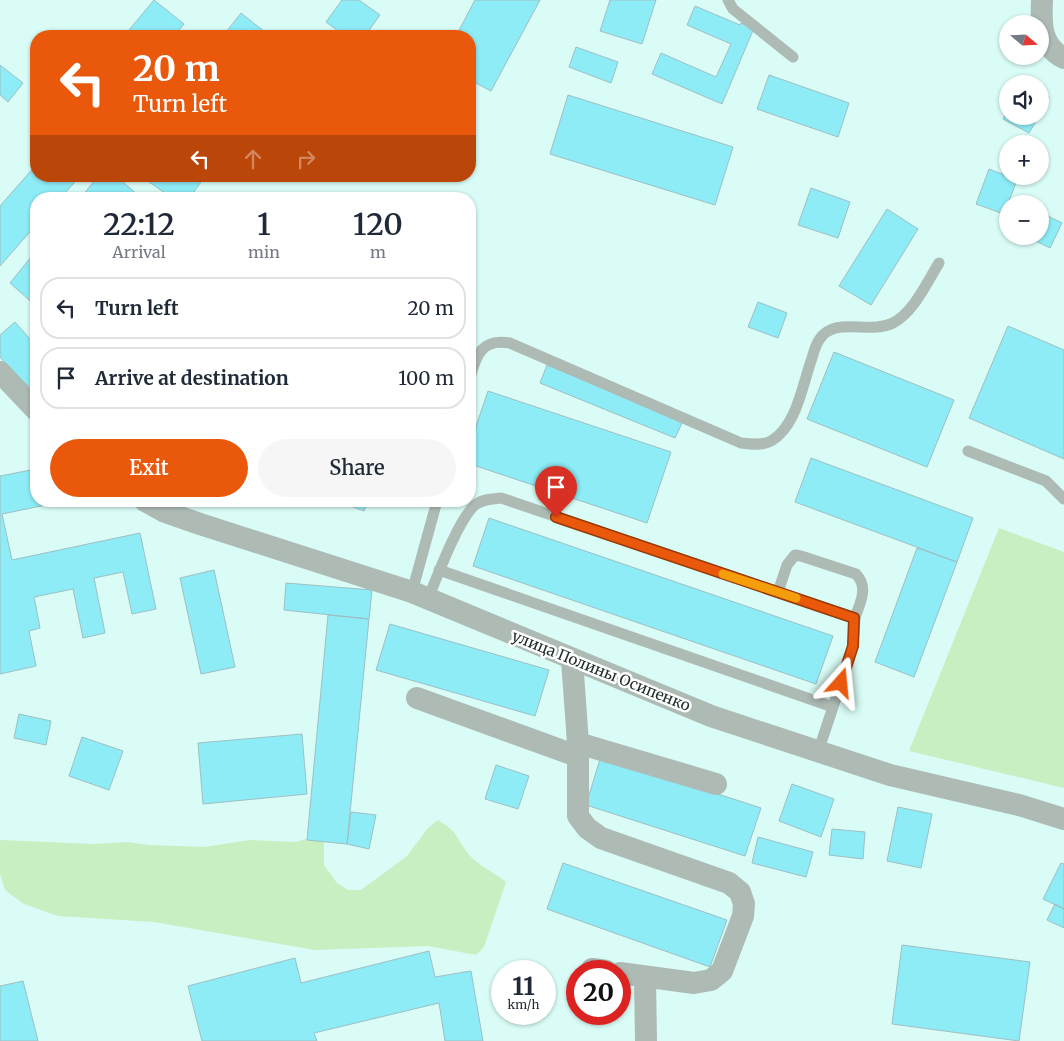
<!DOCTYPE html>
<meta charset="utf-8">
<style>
:root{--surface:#fff;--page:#f6f6f7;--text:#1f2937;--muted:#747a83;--line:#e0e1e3;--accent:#ea580c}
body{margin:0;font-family:Merriweather,serif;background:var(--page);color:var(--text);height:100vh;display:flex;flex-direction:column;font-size:19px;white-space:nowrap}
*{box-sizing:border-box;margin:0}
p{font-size:16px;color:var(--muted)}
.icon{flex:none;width:28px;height:28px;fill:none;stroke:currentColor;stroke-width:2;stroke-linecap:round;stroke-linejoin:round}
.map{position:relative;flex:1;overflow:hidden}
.drawer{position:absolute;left:30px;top:192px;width:446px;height:315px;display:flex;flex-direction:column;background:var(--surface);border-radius:20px;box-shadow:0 1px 4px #0004}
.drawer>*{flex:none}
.banner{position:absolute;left:30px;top:30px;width:446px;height:152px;border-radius:20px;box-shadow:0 1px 4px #0004;background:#ea580c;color:#fff;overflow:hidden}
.needle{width:32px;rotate:109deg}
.buttons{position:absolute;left:999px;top:15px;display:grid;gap:10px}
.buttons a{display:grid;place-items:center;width:50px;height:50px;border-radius:50%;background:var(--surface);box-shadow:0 1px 4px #0004;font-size:25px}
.speed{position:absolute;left:491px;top:960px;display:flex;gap:10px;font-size:25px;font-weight:700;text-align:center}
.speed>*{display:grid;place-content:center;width:65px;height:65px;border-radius:50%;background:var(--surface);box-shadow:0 1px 4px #0004;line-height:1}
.speed small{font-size:12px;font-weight:400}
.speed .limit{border:8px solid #d22;background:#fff;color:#111}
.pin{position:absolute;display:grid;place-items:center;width:42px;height:42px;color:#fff;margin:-51px -21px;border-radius:50% 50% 50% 0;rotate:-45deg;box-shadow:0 0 5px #0007}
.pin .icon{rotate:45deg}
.me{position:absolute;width:55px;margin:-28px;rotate:18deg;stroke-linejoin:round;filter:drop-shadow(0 0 4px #0008)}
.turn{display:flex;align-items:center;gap:18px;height:105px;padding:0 20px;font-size:22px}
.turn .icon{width:65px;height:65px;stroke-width:2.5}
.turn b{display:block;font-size:35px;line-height:42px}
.lanes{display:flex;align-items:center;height:48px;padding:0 20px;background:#0003;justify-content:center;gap:25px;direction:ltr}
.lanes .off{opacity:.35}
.eta{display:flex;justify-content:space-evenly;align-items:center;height:85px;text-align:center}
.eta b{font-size:30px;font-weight:600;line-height:35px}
.action{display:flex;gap:10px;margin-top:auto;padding:10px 20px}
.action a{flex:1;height:58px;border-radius:30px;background:var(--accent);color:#fff;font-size:20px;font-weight:600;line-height:58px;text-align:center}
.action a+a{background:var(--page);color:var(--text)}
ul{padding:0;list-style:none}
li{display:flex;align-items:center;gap:15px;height:62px;margin:0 10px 8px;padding:0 10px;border:2px solid var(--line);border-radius:20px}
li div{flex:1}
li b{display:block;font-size:19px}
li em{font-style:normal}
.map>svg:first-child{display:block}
</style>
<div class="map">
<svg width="1064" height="1041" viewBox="0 0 1064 1041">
<rect width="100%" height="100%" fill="#d9fcf6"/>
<path fill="#c7efc1" d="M999,528l65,24v236l-155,-37z
M438,820c20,12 17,16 29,32 9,13 27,20 39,30l-22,65 -8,8 -48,-9 -113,4 -161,-28 -96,-6 -34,-12 -19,-14 -5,-16v-34l94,4 34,-2 21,3 55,2 46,-7 46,2 19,-6 9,7v22l13,18 11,7h13l46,-34 21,-28z"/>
<path fill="#8decf6" stroke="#9ebfc3" d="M154,0l30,24 -10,12h-50z
M342,0h17l21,15 -15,21h-20l-19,-14z
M475,0h65l-49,91 -21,-11v-44h-14z
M610,0h46l-14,44 -42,-13z
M695,6l45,19 1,-2 13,5 -32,76 -70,-30 9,-21 55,24 15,-33 -44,-19z
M241,13l29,23h-47z
M576,47l42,15 -7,21 -42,-16z
M0,65l23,18 -15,19 -8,-7z
M769,75l80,28 -11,34 -81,-28z
M1040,92l9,5 -9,17z
M568,95l165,52 -18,58 -165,-51z
M1008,111v5h31l-10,17 -26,-14z
M36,165v11h44l-20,23h-24v26l-36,41v-60z
M989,169l28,11 -13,34 -28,-10z
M98,176h18l22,19 -3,4h-55z
M141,176h64l-16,23h-16z
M811,188l39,14 -12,36 -40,-13z
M887,209l31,20 -47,76 -32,-19z
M1040,212l22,11 -12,25 -25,-12h15z
M36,251v55l-26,-23z
M758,302l29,11 -9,25 -30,-11z
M15,322l21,24v53l-36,-42v-22z
M1008,326l56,24v109l-95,-41z
M834,352l120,48 -27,67 -120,-48z
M547,365l136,56 -8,17 -135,-55z
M488,391l183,61 -24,71 -177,-59v-20z
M811,458l162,60 -16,44 -162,-60z
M36,469v32h14l1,3 -49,10 10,46 128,-27 16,76 -24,5 -9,-42 -29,6 11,55 -22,5 -10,-49 -39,8 6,31 -11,3 7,35 -36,8v-198z
M337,501h31l-4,10z
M489,518l344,118 -17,48 -343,-118z
M917,548l40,14 -43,115 -39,-15z
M214,570l21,97 -34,7 -21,-96z
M286,583l86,7 -3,29 -85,-9z
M328,615l41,4 -22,225 -40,-4z
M390,624l159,46 -14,46 -159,-46z
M19,714l32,7 -5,24 -32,-7z
M302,734l5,60 -104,10 -5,-61z
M82,737l41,14 -14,39 -40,-14z
M601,756l160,52 -16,48 -159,-51z
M496,765l33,11 -11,33 -33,-10z
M792,784l42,15 -13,38 -42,-16z
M898,807l34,7 -11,54 -34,-7z
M351,812l25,3 -7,34 -22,-5z
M832,829l33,3 -2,27 -34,-4z
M758,837l55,15 -7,25 -54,-14z
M563,863l164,57 -17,47 -163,-58z
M1061,863l3,1v45l-21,-10z
M1055,904l9,5v19l-17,-8z
M902,945l128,17 -11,79 -127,-17z
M429,951l6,26 36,-6 12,70h-38l-6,-38 -125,30 3,8h-115l-14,-55 107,-28 6,25z
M23,981l15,60h-38v-55z"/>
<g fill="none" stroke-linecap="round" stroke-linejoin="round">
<path stroke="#aebab4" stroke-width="11" d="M728,0l5,9 60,48
M470,378c6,-23 12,-40 40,-35l231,100c9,1 21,3 30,-2 25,-14 31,-54 40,-80 2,-6 4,-15 8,-21 16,-25 50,-5 74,-17 21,-11 34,-41 46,-60
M968,451l78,30 18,18
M412,592l25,-91
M778,592l9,-27 8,-10 6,1 55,18c13,14 4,28 -1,44
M428,599c9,-22 30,-79 47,-94 7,-6 17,-6 26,-7l354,120 -2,28 -20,61 -394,-137
M818,752l15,-45"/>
<path stroke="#aebab4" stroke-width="22" d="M1042,0c-1,23 -2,46 22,58
M0,372l36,38
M145,501l18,10 37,13 212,68 299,124 179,59 129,30 45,14
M572,660l6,83v73l9,12 14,10 128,45 11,9 4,12 -1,12 -21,55 -11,9 -17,3 -74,-10
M417,698l160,58
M578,743l138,41
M592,969l14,2
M645,977l1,64"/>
</g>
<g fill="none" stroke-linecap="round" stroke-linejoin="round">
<defs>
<path id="route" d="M556,517l298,101 -1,28 -12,37"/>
</defs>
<use href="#route" stroke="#983908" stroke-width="12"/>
<use href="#route" stroke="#ea580c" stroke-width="9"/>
<path stroke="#f59e0b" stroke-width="9" d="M723,574l73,24"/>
</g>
<g text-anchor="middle" stroke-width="5" stroke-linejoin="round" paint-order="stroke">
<g font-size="15" fill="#1f2c29" stroke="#fff">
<text transform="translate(601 671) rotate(22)" y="5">улица Полины Осипенко</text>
</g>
</g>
</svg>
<div class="buttons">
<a><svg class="needle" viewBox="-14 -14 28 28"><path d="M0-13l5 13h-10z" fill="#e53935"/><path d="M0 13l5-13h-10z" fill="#747a83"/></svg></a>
<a><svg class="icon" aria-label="sound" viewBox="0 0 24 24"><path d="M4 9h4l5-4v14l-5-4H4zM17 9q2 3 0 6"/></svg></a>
<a>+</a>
<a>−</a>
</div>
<div class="speed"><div>11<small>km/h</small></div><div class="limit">20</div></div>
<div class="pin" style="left:556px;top:517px;background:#d93025"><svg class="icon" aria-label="arrive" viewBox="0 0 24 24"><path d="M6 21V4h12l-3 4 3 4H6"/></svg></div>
<svg class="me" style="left:841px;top:683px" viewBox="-20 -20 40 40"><path d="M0-17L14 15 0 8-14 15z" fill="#ea580c" stroke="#fff" stroke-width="4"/></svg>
<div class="banner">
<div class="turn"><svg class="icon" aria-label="left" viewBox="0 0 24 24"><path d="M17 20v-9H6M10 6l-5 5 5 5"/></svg><div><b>20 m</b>Turn left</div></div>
<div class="lanes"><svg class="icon" aria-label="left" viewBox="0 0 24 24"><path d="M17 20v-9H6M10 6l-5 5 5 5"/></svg><svg class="icon off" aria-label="ahead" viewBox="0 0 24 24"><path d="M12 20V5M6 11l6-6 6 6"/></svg><svg class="icon off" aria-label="right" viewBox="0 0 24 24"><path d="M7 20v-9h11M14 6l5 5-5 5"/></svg></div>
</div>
<section class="drawer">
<div class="eta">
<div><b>22:12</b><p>Arrival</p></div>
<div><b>1</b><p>min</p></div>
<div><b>120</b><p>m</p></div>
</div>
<ul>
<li><svg class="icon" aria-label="left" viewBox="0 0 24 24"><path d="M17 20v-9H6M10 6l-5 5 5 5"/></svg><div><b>Turn left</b></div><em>20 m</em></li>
<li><svg class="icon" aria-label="arrive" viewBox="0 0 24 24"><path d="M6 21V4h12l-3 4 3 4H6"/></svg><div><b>Arrive at destination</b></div><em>100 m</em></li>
</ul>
<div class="action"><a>Exit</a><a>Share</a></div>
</section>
</div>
